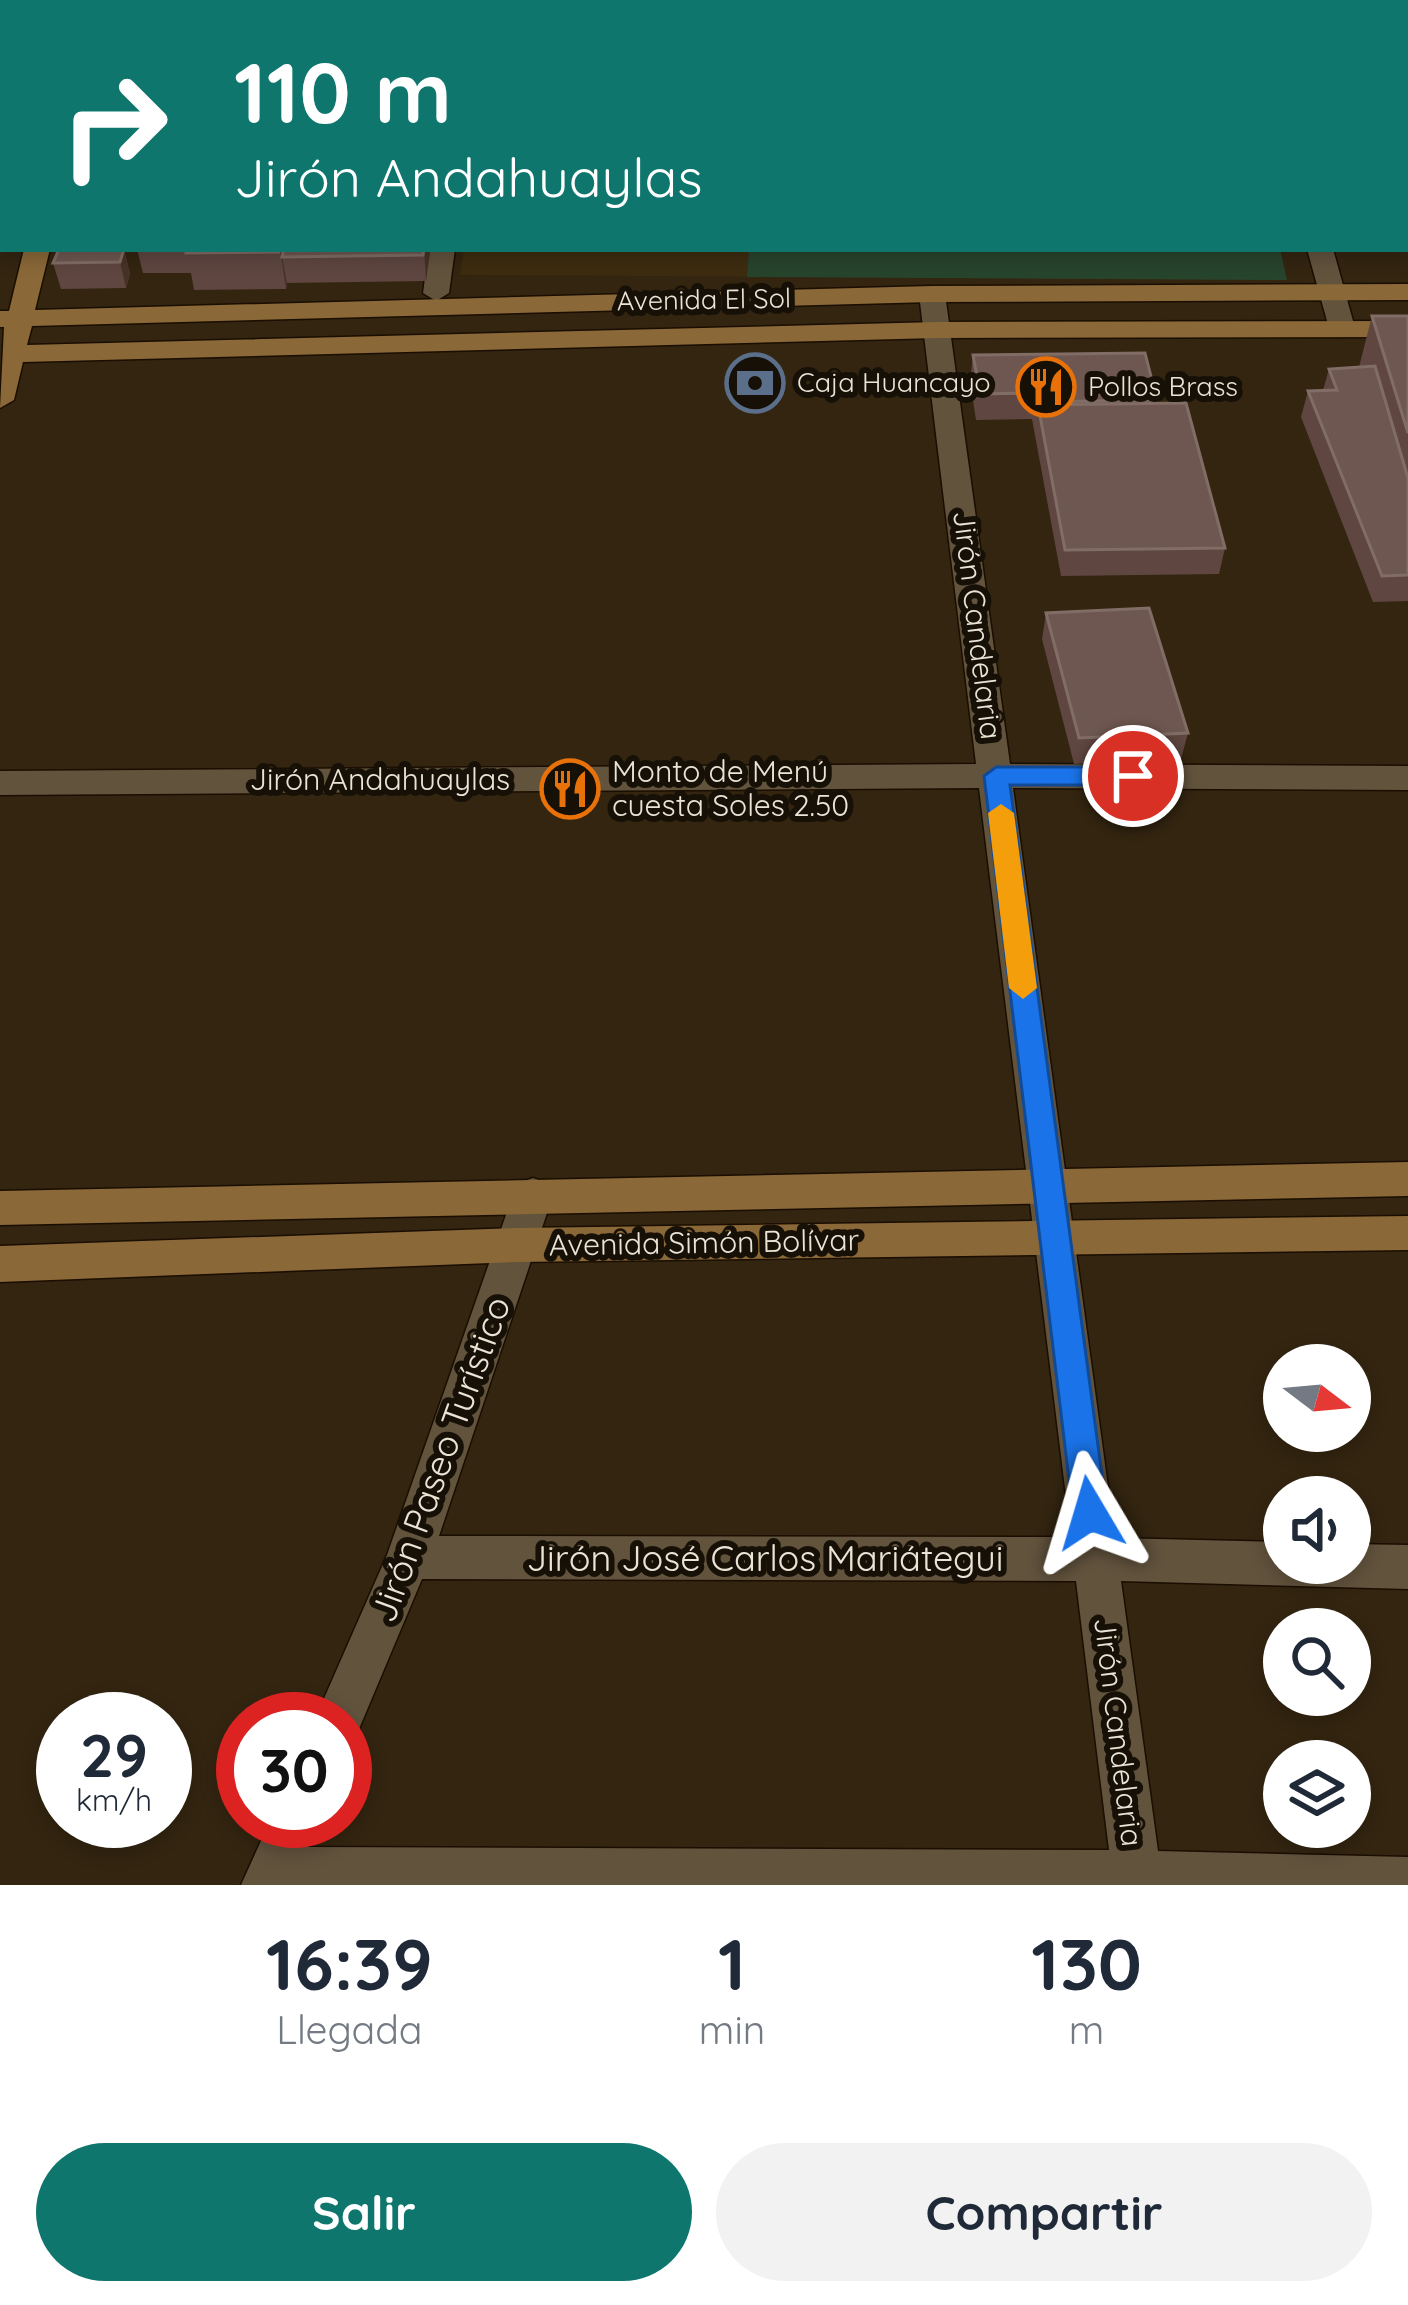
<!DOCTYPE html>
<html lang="es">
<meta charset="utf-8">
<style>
:root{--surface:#fff;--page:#f2f2f3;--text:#1f2937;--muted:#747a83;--accent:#0f766e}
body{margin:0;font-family:Quicksand,sans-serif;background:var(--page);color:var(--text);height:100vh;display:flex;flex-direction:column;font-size:45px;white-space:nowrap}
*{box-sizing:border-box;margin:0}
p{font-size:39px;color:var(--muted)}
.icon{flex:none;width:66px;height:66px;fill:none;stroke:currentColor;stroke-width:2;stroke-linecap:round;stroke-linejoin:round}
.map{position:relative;height:1885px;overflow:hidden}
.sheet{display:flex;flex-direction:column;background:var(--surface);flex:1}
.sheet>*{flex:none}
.banner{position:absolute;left:0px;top:0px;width:1410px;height:252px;box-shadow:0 6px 18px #0003;background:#0f766e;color:#fff;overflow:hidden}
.needle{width:78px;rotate:106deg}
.controls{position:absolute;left:1263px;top:1344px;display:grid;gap:24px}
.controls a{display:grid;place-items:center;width:108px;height:108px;border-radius:50%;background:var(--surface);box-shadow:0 6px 18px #0003;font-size:60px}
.speed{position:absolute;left:36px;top:1692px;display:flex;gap:24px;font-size:60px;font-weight:700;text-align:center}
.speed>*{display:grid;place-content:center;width:156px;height:156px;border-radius:50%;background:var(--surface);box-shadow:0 6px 18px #0003;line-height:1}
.speed small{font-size:30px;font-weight:400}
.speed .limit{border:18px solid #d22;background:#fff;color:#111}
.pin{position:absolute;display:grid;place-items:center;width:102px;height:102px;color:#fff;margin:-51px;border:6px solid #fff;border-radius:50%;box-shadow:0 3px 12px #0007}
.me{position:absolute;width:132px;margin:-66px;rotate:353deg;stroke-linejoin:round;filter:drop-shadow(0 0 9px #0008)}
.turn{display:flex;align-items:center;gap:42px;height:252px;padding:0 36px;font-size:54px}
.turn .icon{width:156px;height:156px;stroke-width:2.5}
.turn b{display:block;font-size:84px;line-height:102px}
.eta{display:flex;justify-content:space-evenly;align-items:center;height:204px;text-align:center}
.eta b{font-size:72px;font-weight:700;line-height:84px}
.action{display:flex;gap:24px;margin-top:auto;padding:24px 36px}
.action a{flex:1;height:138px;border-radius:72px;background:var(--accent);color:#fff;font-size:48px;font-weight:700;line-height:138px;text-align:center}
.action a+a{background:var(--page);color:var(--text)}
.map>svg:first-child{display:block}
</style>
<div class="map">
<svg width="1408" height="1885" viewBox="0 0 1408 1885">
<rect width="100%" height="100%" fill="#332510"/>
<path fill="#3d2c10" d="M606,0h622v3h-623z
M464,249h816l7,31 -827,-5z"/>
<path fill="#27442d" d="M749,249h531l7,31 -540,-3z"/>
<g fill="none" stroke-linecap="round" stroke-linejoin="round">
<defs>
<path id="street" d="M1246,0h22l1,3h-22z
M0,2l10,1h-7l-3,13z
M1407,18h1v14h-1z
M1407,49h1v14h-1z
M1407,147h1v14h-1z
M429,249h26l-6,44 -13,8 -13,-8z
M1307,249h26l22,79 -3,6h-20l-3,-6z
M932,286l13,8 65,470 398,2v24l-395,-2 102,750 169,4v21h66v-19l58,1v44l-287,-8 37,270 250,6v28h-1167l29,-64h49l-11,26 801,3 -33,-269 -654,-2 -66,157 -11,4v-21h-30l72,-164 126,-360 6,-12 14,-5 14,5 6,12 -114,341 632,1 -92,-749 -979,7v-24l976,-7 -57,-470z"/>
<path id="secondary" d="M3,211v26l-3,1v-26z
M24,249h26l-15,61 897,-24 476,-2v16l-476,2 -900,24 -5,19 911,-23 470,-1v16l-470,1 -915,24 -9,38 -14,8 4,-81h-4v-16h9z
M1408,1162v34l-1408,29v-34z
M1408,1216v34l-891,12 -517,20v-36l517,-18z"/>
</defs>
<use href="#street" stroke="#1a0e00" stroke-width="3"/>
<use href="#secondary" stroke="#1a0e00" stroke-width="3"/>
<use href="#street" fill="#62533d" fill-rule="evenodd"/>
<use href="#secondary" fill="#8a6838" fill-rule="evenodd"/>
</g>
<path fill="#5f4640" d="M124,249l6,25 -4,14 -65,1 -8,-26z
M137,249h292l1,4 -4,28 -139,2 -1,6 -92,1 -3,-17h-48z
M1372,316h36v285l-35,1 -72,-185 7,-26 15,-1 6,-21 30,-2z
M973,355l184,45 -1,4 69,144 -6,26 -158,2 -29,-157 -56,1 -6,-39z
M1046,613l142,120 -7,26 -107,5 -32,-125z"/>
<path fill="#473226" d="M124,249l6,25 -4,14 -6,-26z
M280,249h13l-11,8 5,26 -1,6z
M424,249h5l1,4 -4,28z"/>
<path fill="#6e5750" stroke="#816d65" stroke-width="3" d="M59,249h65l-4,13 -67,1z
M187,249h93l-1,3 -93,1z
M284,249h140l-1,6 -141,2z
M1372,316h36v117z
M1145,353l12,47 -119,2 -2,-9 -56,1 -7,-39z
M1375,366l33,112v97l-26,1 -74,-185 29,-1 -8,-21z
M1186,403l39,145 -160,2 -27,-145z
M1149,608l39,125 -109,5 -33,-125z"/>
<path fill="#1a73e8" stroke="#114b97" stroke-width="3" d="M996,767h137l13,9 -13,9h-123l97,728 -5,11 -12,5 -12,-5 -5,-11 -89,-737z"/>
<path fill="#f59e0b" d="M1001,804l13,9 23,175 -14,11 -14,-11 -21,-175z"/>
<defs>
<symbol id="bank-ring" viewBox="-11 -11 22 22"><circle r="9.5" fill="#161007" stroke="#5c6f8a" stroke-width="1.5"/><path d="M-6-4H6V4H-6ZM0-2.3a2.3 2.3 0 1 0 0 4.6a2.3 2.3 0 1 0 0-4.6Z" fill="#5c6f8a"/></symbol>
<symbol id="restaurant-ring" viewBox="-11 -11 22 22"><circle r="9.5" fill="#161007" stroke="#e8710a" stroke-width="1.5"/><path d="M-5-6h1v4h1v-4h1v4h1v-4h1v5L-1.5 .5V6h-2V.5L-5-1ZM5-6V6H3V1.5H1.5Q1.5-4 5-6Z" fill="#e8710a"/></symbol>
</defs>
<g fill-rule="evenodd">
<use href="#bank-ring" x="722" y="350" width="66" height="66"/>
<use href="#restaurant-ring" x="1013" y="354" width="66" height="66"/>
<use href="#restaurant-ring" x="537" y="756" width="66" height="66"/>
</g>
<g text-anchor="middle" stroke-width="12" stroke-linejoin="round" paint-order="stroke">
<g font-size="27" fill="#ebe3d6" stroke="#161007">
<text transform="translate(704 300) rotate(-1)" y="9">Avenida El Sol</text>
</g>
<g font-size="27" fill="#ebe3d6" stroke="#161007" text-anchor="start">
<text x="797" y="392">Caja Huancayo</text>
<text x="1088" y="396">Pollos Brass</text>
</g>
<g font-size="30" fill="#ebe3d6" stroke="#161007">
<text transform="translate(977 625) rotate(83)" y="10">Jirón Candelaria</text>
<text x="380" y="790">Jirón Andahuaylas</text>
<text transform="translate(704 1243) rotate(-1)" y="10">Avenida Simón Bolívar</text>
<text transform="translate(1118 1732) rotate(83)" y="10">Jirón Candelaria</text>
</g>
<g font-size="30" fill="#ebe3d6" stroke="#161007" text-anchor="start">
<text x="612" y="782">Monto de Menú<tspan x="612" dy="34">cuesta Soles 2.50</tspan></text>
</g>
<g font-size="36" fill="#ebe3d6" stroke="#161007">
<text transform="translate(440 1459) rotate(-70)" y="13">Jirón Paseo Turístico</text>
<text x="765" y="1571">Jirón José Carlos Mariátegui</text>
</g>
</g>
</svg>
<div class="controls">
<a><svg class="needle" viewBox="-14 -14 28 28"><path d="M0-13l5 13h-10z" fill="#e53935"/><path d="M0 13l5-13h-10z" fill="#747a83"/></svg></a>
<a><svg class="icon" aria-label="sound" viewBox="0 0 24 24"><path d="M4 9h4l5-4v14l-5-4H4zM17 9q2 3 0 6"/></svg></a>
<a><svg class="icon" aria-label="search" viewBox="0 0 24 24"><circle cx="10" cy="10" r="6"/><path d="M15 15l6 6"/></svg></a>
<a><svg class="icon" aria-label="layers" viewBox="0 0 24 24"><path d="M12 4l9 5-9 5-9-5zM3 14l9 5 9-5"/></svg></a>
</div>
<div class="speed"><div>29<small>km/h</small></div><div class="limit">30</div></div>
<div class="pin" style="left:1133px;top:776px;background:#d93025"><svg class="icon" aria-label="arrive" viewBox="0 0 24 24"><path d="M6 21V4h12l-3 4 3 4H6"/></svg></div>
<svg class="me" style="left:1090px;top:1513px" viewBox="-20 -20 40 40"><path d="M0-17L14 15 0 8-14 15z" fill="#1a73e8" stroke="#fff" stroke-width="4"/></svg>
<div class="banner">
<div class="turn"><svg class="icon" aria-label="right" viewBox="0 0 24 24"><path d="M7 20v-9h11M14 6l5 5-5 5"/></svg><div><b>110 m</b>Jirón Andahuaylas</div></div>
</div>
</div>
<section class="sheet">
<div class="eta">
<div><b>16:39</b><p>Llegada</p></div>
<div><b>1</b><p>min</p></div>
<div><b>130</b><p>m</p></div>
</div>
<div class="action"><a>Salir</a><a>Compartir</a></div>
</section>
